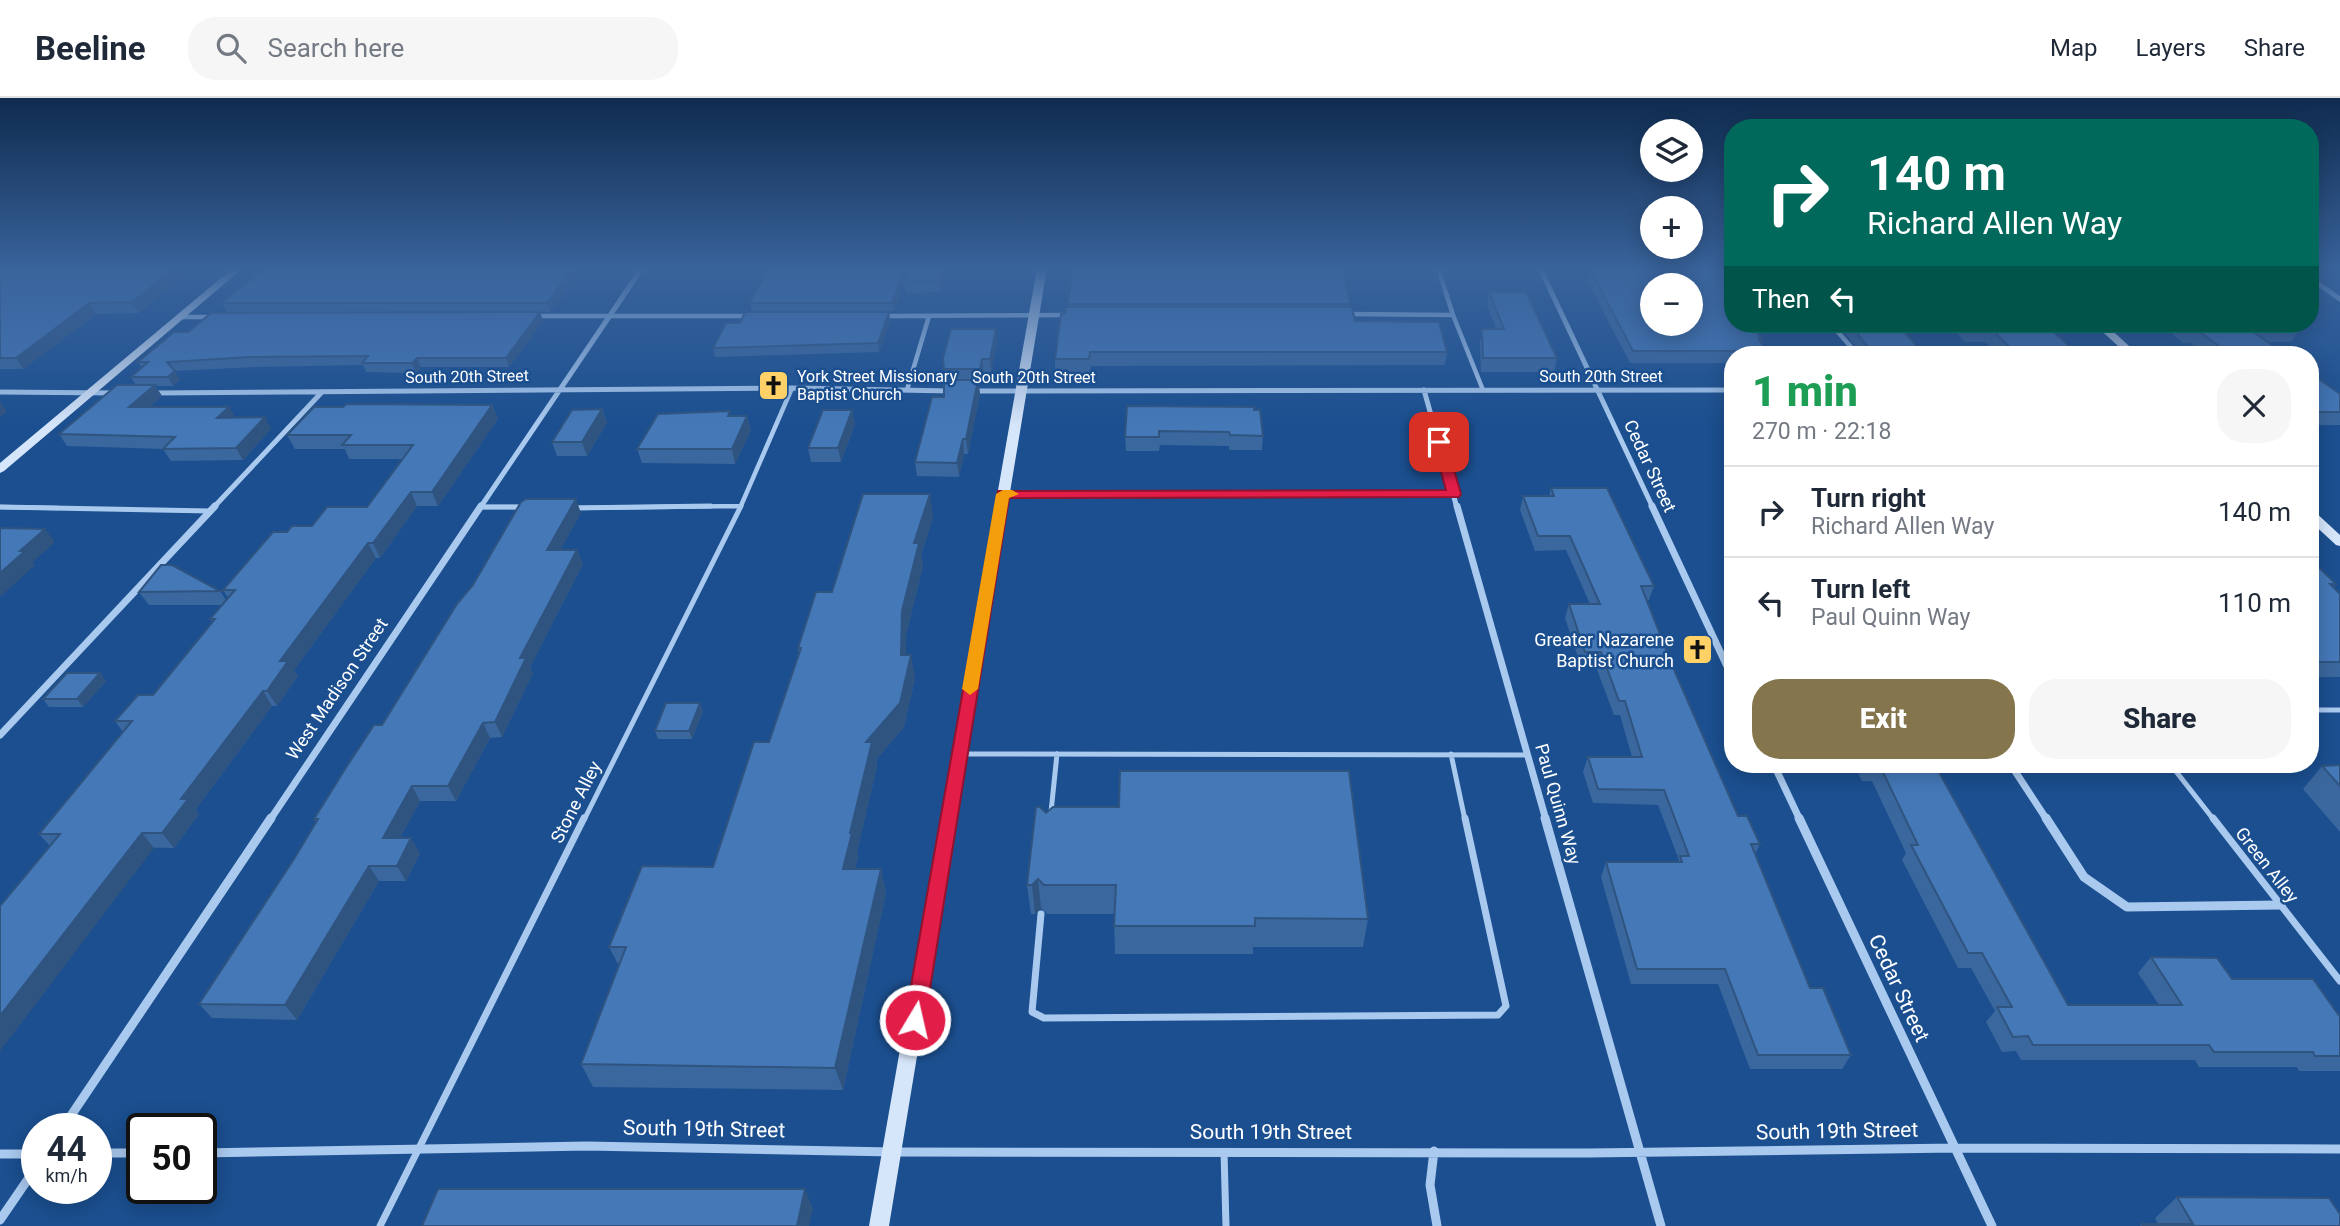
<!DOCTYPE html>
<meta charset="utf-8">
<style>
:root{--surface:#fff;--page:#f6f6f7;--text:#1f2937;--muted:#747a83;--line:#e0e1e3;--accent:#84754c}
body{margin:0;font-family:Roboto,sans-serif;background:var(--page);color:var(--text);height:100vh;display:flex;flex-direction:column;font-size:26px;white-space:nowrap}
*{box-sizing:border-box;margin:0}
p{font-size:23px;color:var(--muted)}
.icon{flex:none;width:38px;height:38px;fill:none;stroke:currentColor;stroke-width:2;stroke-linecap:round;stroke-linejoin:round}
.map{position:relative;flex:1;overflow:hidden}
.details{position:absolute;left:1724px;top:248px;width:595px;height:427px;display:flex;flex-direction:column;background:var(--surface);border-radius:28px;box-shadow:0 4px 18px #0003}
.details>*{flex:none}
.banner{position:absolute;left:1724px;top:21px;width:595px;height:214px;border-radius:28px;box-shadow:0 4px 18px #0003;background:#00695c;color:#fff;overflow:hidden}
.fabs{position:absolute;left:1640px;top:21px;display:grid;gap:14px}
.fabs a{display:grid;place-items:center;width:63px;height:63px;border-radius:50%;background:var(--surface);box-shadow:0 4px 18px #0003;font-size:35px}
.speed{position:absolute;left:21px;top:1015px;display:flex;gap:14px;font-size:35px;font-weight:700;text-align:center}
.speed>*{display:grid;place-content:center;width:91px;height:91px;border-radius:50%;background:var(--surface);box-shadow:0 4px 18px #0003;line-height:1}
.speed small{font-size:18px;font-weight:400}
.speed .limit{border:4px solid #111;border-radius:10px;background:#fff;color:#111}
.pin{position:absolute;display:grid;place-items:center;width:60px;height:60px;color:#fff;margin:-30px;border-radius:14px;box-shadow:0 4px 10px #0006}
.me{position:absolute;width:77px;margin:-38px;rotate:9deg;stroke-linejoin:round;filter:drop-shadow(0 0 5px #0008)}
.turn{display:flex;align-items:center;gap:24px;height:147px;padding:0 28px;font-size:32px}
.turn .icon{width:91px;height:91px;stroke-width:2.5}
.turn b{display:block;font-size:49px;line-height:60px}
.then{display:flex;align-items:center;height:66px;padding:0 28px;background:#0003;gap:14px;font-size:26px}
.round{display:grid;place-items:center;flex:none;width:74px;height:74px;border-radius:28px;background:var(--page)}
.head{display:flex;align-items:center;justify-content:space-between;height:119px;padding:0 28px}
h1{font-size:42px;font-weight:800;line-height:52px;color:#1e9e55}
.primary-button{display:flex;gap:14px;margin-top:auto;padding:14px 28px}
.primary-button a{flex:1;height:80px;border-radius:28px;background:var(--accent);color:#fff;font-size:28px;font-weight:800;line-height:80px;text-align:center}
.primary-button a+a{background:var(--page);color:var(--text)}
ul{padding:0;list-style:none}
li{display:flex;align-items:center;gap:21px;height:91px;padding:0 28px;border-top:2px solid var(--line)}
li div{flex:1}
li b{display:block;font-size:26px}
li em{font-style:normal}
header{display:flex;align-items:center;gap:42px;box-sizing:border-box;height:98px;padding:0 35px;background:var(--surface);border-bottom:2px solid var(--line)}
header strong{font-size:33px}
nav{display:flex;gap:38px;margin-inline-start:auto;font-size:24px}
.search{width:490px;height:63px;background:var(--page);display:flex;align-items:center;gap:18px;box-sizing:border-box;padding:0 24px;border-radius:28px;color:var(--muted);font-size:26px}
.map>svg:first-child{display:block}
</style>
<header>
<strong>Beeline</strong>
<div class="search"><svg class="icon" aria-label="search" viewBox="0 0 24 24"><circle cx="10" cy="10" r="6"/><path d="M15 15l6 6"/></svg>Search here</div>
<nav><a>Map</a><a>Layers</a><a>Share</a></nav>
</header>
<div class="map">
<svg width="2340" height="1128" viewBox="0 0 2340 1128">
<rect width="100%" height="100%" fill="#1b4f8f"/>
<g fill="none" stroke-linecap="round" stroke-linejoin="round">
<path stroke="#a9c9ee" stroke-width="4.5" d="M1438,170l15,47
M1349,216l104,1 30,75
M537,218h211
M884,218l183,-1
M181,219h32
M1831,226l27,31
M907,292l22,-74
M0,409l58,1
M481,409h43
M572,410l169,-2
M740,410l52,-120"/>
<path stroke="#a9c9ee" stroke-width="5" d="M0,409l210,4
M481,409h43
M572,410l139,-2
M2310,612h30
M963,656l565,1
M1451,656l14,66
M2171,667l43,55
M1051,714l6,-58
M584,722l157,-314"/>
<path stroke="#a9c9ee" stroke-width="7" d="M2213,720l127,163
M1041,816l-9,98 12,6 454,-3 8,-9 -41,-188
M1224,1054l2,74
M380,1128l204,-408"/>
<path stroke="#a9c9ee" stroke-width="5" d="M1540,170l113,240
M2310,180l30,21
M1424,292l33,118
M970,293l762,-1
M0,294l115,1
M151,295l641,-5 159,3
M1003,396h451
M213,410l109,-116
M480,410l162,-240"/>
<path stroke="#a9c9ee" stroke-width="7" d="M1457,408l89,314
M1652,408l80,171
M0,637l215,-229
M1774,667l26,55
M2011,667l36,55
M270,722l211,-314"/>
<path stroke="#a9c9ee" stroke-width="9" d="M1545,720l116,408
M1799,720l193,408
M2046,720l38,59 43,30 154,-2
M62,1031l209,-311
M1434,1053l-4,34 7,41
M96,1055h46
M201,1055l386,-7 306,6 696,1 366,-5 385,1
M0,1056h37
M0,1122l37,-54"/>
<path fill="#d6e6fa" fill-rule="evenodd" d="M233,170h10l-239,203 -4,2v-10z
M1037,170h10l-158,958h-20z
M2094,226h11l34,31h-11z
M2310,412l4,1 26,24v11l-4,-1 -26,-24z"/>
</g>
<path fill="#3a679d" d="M0,170h190l1,2 -52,43 -43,1 -73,55h-23z
M264,170h315l1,4 -30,40h-323l-5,-9z
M768,170h138l1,5 -13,38h-142l-2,-8z
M909,170h38l-6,24 -35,1 -2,-12z
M1590,171l142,55 30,16 -1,3 3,5 -3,7h-29v8h-102l-43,-83z
M1489,194l68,66 -3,14h-73l-1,-29 2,-14h14l-9,-24z
M1068,206h282l-1,3 6,14 92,31 -2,13 -354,1 -1,7h-35v-14l10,-46 3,-6z
M540,214l3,9 -34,46h-88l-5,6 -50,-1 -3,-7 -109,2 -79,4 5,9 -7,6h-18l7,10 -13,11h80l6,11 36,11 -28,31 -72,1 -8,-12 -96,-3 -8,-12 77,-49 -5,-8 11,-9 -4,-6 50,-30z
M889,214l1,9 -11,31 -164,5 -2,-9 27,-25z
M1847,226h51l22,26 -2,5h-56l-18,-23z
M1948,226h97l34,31h-81l-12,-13h-21z
M2161,226h130l8,6 -8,12h-23l18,13h-80l-16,-12h-7z
M997,245l-6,29 -7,1 -2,10h-4l2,11 -12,60h-4l-5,23 -42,-1 -2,-14 29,-65 1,-17 -1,-11z
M2310,275l30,21v31h-30z
M492,307l6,14 -60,87h-21l-37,52h-4l-82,112 4,6 -21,30h-5l-76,103 3,5 -25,34 -124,-2 -11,-12 84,-102 -8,-11 38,-26 60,-73 -3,-3 12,-14h-73l-10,-13 81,-1 6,9 2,-2 -5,-8 64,-58 25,-6 55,-19 36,-48h-54l-4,-10h-50l-8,-14z
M602,311l5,14 -20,33h-30l-5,-14z
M852,312l3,14 -14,38h-30l-3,-14z
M1254,312l9,26 -1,14h-33v-4l-69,-1 -1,6h-33l-1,-14z
M731,318h16l4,14 -16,34 -93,-1 -5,-14z
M1551,390l103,98 -5,14h-2l28,72 63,144 22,28 -5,10 55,134 41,67 -9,14h-92l-32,-85h-87l-30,-107 5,-15h72l1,-2 -21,-55 -65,-2 -10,-31 5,-15h44l-12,-42h-6l-18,-48 -15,-1 -16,-48 4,-14h21l-24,-54 -31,1 -15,-41 3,-14h26z
M581,415l-21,37h17l6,14 -53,103 3,6 -31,64 -12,1 -34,63h-36l-20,37 20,15 -14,28h-27l-82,139 -85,-2 -13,-14 95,-145 22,-36 -2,-4 68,-94z
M933,419l-12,38 2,11 -17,69v20l9,23 -11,49 -28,33 1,6 -20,86 1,5 -3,12h26l5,24 -43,197 -250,-3 -12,-23 38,-98 -10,-19 104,-80 56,-125 30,-88 -1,-6 34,-56z
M2310,461l26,25 -3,3 7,7v83h-30z
M100,575l6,8 -23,26h-34l-6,-8z
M700,605l3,8 -11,28h-34l-3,-8z
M1854,667h94l-2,3 -10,-1 132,238h91l-21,-32 13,-16 81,22 108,38v54h-41l-2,-4h-98l-4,-7h-174l-5,-9 -14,1 -16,-30 9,-11 -24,-43h-13l-56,-108 4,-7 -34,-72h-10z
M2340,667v67l-37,-43 19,-23z
M1046,715l322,106 -5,28h-110v7h-138l-1,-40h-67l-6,-6 -6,6h-4l-4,-29z
M2177,1099l163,29h-200l2,-2h16l-3,-6z"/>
<path fill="#305480" d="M174,170h16l1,2 -52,43 -7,-11z
M573,170h6l1,4 -30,40 -3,-9z
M904,170h2l1,5 -13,38 -2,-8z
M943,170h4l-6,24 -2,-11z
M89,205l7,11 -73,55 -7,-11z
M540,214l3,9 -34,46 -3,-9z
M889,214l1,9 -11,31 -1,-9z
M996,231l1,14 -6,29 -1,-13z
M417,260l4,9 -5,6 -4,-10z
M982,261l2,14 -2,10 -2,-14z
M175,273l5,9 -7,6 -5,-9z
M978,282l2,14 -12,60 -2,-15z
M155,287l7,11 -26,23 -7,-12z
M0,303l7,11 -7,5z
M492,307l6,14 -60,87 -6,-14z
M229,309l7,12 -19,-1z
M602,311l5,14 -20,33 -5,-14z
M852,312l3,14 -14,38 -3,-14z
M747,318l4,14 -16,34 -3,-15z
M265,319l6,12 -28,31 -7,-12z
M963,341l1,15 -5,23 -2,-14z
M411,394l6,14 -37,52 -7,-15z
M930,396l3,23 -12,38 2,11 -17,69v41l5,-21 4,23 -11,49 -28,33 1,6 -20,86 1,5 -8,35 -7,-23 23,-127 35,-87 1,-44 12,-68z
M576,401l5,14 -29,52 -5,-15z
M45,431l10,13 -22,20 2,3 -35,32v-24l20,-22z
M368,445l8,15 -82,112 4,6 -21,30 -10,-15 13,-30z
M577,452l6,14 -53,103 3,6 -31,64 -7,-15 25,-64z
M100,575l6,8 -23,26 -6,-8z
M263,593l9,15 -76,103 3,5 -25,34 -12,-15 19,-34z
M700,605l3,8 -11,28 -3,-8z
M483,625l7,15 -34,63 -8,-15z
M412,688l8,15 -28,52 -9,-15z
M142,735l12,15 -154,203v-35z
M411,740l9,15 -14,28 -9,-15z
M369,768l10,15 -82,139 -12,-15z
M881,771l5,24 -43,197 -8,-22z
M1038,781l3,29 -6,6 -3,-29z
M805,1091l8,20 -4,17h-12z"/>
<path fill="#4478b7" stroke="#305480" stroke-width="2" fill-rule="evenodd" d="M0,170h174l-42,34 -43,1 -73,55h-16z
M264,170h309l-26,35h-325z
M768,170h136l-12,35h-142z
M909,170h34l-4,13h-35z
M1073,170h269l8,36h-282z
M1732,170v56h20l10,16 -3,-1 5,9 -10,-1 2,4h-123l-43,-82zM1652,187h38v39h-38z
M1489,194h37l31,66h-74l-1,-29h22z
M1066,209h286l3,14 84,1 8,30h-357l-1,7h-34l6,-45 4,-1z
M540,214l-34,46h-89l-5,5h-50l6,-7 -118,1 -83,5 8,9 -7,6h-37l17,-15h-10l36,-30h14l23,-19z
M745,214h144l-11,31 -165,5 13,-25h14z
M1850,226h48l22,26h-50z
M1966,226h79l34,31h-62l-25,-26h-21z
M2183,226h108l8,6h-48l35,25h-55l-34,-25h-6z
M951,231h45l-6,30h-8l-2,10h-36l-1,-11z
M2310,275l30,21v18h-30z
M944,282h34l-12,59h-3l-6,24 -42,-1 17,-65h12z
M117,287h38l-26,22h100l-12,11 48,-1 -29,31 -73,1 12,-12 -116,-3z
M347,306l145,1 -60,87h-21l-38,51h-5l-88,118h8l-21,30h-4l-82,108h7l-26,34h-20l-142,183v-110l60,-72h-21l93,-113h-17l23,-26h15l13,-16 49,-60h-5l25,-29h-12l50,-58h14l5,-6h20l15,-19h40l46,-62h-71l9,-10h-64l27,-28h29z
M1127,308l127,1v3h6l3,26 -33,-1 -1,-3 -70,-1v6h-34z
M602,311l-20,33h-30l20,-32z
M823,312h29l-14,38h-30z
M730,313l-2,5h19l-15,33h-95l21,-35z
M1551,390h56l47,98h-13l34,86 63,144h9l13,28h-9l59,144h13l28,67h-93l-33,-86h-88l-31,-107h76l-2,-6h9l-25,-66 -66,-1 -10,-32h54l-17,-56h-6l-18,-49h-16l-16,-48h31l-30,-68h-32l-15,-40h31z
M863,396h67l-16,49h5l-17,68 -1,44h10l-11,48 -34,39h6l-22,91h2l-9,36h38l-46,199 -254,-4 45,-117h-17l33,-81 71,1 41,-125h15l32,-94h-3l18,-56h16z
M526,401h50l-29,51h30l-57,108h6l-31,64 -12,1 -35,63h-36l-29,52h28l-14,28h-28l-84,139 -86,-1 95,-145 24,-40h-4l33,-53 27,-41h8l75,-121 16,-19 48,-83z
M0,430l45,1 -25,22h5l-25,22z
M2310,461l26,25h-6l10,10v68h-25l-5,-5z
M161,467h11l48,26 -81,1z
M67,575h33l-23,26h-34z
M666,605h34l-11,28h-34z
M1870,667h65l133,240h114l-31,-48 66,1 15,21h81l27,38v39h-25l-2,-4h-99l-5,-7h-176l-5,-9 -15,1 -16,-30h15l-30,-54h-14l-57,-108h7l-38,-79h-10z
M2340,667v21l-18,-20z
M1120,673h229l19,148 -113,-1v8h-141l2,-41h-72l-6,-6 -6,6h-5l9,-78h4l6,6 7,-6h66z
M438,1091h367l-8,37h-375z
M2177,1099l152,1 11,16v12h-197l-1,-2h51z"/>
<linearGradient id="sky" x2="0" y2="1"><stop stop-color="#0f2b4f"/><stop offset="0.52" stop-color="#39639b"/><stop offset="1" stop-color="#39639b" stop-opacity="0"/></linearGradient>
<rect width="2340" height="328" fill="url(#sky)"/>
<path fill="#e11d48" stroke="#92132f" stroke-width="2" d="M1439,340l7,4 15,52 -2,3 -450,1 -84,522 -3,6 -7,3 -7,-3 -3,-6 93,-529 448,-1 -13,-48z"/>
<path fill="#f59e0b" d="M1012,392l7,4 -10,4 -31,191 -8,6 -8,-6 34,-195 7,-4z"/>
<defs>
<symbol id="church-square" viewBox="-11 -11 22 22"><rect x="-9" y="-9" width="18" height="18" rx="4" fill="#ffd166" stroke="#1b4f8f"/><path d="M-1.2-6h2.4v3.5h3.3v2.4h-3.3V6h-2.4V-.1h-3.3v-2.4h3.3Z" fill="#111"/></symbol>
</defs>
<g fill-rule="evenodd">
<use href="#church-square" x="756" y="270" width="35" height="35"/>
<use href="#church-square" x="1680" y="534" width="35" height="35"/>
</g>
<g text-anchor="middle" stroke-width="5" stroke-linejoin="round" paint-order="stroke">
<g font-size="16" fill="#fff" stroke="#1b4f8f">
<text transform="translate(467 278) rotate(-1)" y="6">South 20th Street</text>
<text x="1601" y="284">South 20th Street</text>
<text x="1034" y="285">South 20th Street</text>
</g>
<g font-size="16" fill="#fff" stroke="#1b4f8f" text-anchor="start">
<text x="797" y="284">York Street Missionary<tspan x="797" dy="18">Baptist Church</tspan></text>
</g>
<g font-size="18" fill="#fff" stroke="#1b4f8f">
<text transform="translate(1650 368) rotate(65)" y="6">Cedar Street</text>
<text transform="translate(337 591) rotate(-56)" y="6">West Madison Street</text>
<text transform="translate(576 704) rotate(-63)" y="6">Stone Alley</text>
<text transform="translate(1558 706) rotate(74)" y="6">Paul Quinn Way</text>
<text transform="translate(2267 767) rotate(52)" y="6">Green Alley</text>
</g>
<g font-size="18" fill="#fff" stroke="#1b4f8f" text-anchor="end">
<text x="1674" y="548">Greater Nazarene<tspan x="1674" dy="21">Baptist Church</tspan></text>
</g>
<g font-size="21" fill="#fff" stroke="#1b4f8f">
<text transform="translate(1899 890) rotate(65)" y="7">Cedar Street</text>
<text transform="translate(704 1031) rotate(1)" y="7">South 19th Street</text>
<text transform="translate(1837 1033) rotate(-1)" y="7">South 19th Street</text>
<text x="1271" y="1041">South 19th Street</text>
</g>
</g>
</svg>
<div class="fabs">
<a><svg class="icon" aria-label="layers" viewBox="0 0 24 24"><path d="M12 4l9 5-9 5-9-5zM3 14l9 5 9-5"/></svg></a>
<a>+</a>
<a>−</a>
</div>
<div class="speed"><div>44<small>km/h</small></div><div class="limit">50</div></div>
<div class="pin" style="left:1439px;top:344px;background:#d93025"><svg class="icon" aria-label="arrive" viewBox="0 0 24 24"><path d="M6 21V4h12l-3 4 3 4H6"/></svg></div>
<svg class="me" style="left:915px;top:922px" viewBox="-20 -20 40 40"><circle r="17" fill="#e11d48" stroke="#fff" stroke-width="3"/><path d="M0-11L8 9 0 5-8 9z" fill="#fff"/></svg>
<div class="banner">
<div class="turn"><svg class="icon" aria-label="right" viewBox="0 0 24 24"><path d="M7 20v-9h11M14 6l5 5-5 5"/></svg><div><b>140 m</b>Richard Allen Way</div></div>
<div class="then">Then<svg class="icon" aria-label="left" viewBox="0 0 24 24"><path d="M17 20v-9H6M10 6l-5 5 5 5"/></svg></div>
</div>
<section class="details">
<div class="head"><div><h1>1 min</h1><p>270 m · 22:18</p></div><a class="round"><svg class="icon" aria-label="close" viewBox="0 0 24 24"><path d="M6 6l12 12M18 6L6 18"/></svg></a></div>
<ul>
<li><svg class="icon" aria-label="right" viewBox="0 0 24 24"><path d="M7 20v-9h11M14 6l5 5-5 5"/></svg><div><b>Turn right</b><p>Richard Allen Way</p></div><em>140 m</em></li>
<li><svg class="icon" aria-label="left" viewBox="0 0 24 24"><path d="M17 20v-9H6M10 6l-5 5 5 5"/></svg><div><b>Turn left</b><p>Paul Quinn Way</p></div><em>110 m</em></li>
</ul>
<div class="primary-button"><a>Exit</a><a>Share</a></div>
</section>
</div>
